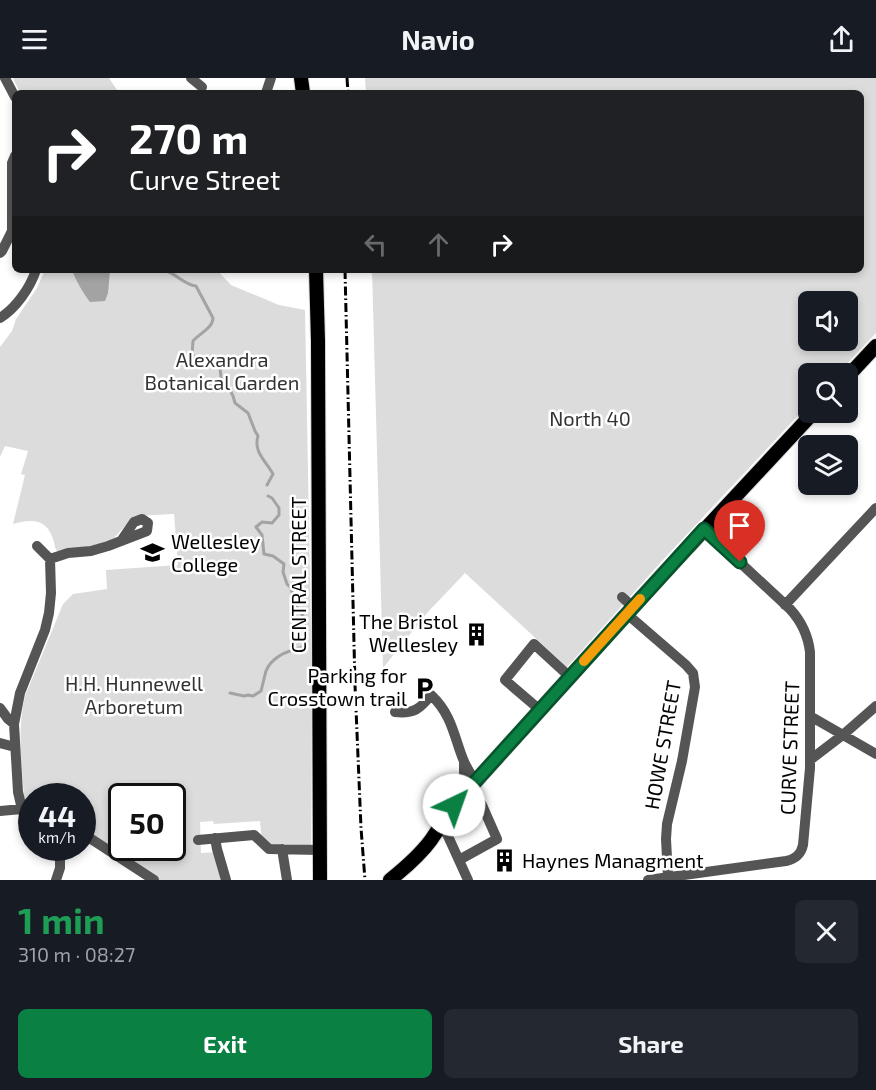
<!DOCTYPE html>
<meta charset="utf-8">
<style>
:root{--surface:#171b24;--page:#242831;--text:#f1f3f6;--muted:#9ea1a6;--accent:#0b8043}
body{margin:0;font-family:"Exo 2",sans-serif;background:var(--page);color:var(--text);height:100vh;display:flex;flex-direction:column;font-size:22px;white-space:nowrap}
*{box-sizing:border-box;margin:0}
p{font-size:20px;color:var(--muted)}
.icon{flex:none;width:33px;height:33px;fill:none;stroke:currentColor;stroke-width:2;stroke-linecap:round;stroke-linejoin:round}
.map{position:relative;height:802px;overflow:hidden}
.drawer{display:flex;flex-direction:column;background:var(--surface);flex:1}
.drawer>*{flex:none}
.banner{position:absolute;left:12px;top:12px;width:852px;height:183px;border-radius:9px;box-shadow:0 3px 9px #0003;background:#202124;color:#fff;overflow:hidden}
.controls{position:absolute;left:798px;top:213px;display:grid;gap:12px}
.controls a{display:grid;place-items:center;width:60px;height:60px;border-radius:9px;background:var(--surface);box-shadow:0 3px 9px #0003;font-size:30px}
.speed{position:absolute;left:18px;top:705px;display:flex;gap:12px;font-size:30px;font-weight:700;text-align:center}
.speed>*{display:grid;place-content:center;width:78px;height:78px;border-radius:50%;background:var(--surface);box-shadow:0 3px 9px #0003;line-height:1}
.speed small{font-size:15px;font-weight:400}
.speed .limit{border:3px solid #111;border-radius:9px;background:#fff;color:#111}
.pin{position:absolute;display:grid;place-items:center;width:51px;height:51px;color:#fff;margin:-62px -26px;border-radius:50% 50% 50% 0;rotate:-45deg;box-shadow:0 0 6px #0007}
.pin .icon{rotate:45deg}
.me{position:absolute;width:66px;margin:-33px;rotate:42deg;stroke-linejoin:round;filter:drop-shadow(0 0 4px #0008)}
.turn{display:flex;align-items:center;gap:21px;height:126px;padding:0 18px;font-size:27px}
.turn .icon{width:78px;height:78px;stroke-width:2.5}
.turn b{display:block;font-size:42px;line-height:51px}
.lanes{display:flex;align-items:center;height:57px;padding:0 18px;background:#0003;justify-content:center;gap:30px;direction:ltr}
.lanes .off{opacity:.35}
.round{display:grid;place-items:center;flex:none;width:63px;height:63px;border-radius:9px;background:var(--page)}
.summary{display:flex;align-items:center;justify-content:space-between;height:102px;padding:0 18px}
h1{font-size:36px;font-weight:700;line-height:45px;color:#1e9e55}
.action{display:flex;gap:12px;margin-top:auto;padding:12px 18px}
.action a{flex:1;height:69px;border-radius:9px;background:var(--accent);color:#fff;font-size:24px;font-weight:700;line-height:69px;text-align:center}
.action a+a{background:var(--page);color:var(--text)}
header{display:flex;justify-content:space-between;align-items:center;height:78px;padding:0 18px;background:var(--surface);font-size:27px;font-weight:700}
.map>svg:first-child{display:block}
</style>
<header><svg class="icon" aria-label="menu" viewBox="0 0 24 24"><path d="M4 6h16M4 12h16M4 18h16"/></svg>Navio<svg class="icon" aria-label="share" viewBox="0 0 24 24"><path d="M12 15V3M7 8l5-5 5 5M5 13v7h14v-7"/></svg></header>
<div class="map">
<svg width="876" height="802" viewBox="0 0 876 802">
<rect width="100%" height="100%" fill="#fff"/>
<path fill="#dcdcdc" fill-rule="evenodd" d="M13,0h96l10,15h-99z
M365,0h511v255l-38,40 -30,1v31l-147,157 -94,105 -102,-94 -38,40 -44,55 -11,-398h489v-177h-495zM808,224h40v38h-40z
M45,192h172l14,15 48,20 26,5 7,376 -1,164 -42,-1 -7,-7 -2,-21 -46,3 -1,-3 -13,1 1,31 17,-1 8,28h-72l-71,-47 -1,-37h-50l-1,17 -6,-2c-2,-39 -9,-77 0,-115l38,-92 10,-10 34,-5 -1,-19 72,-5 -4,-51 -40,2 -20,22 -24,9 -33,4c-2,-2 -2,-5 -3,-9 -6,-23 -21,-24 -41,-18l12,-49 -4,-1 7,-23 -23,-5 -5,11v-110l12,-16 4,-12 21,-31zM122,718h50v52h-50z"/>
<path fill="#a3a3a3" d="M72,192h38l-2,23 -3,8 -15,1c-7,-9 -14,-21 -18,-32z"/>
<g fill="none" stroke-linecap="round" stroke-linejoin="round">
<path stroke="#a3a3a3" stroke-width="3" d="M164,192c13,4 19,14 32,16l17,32c0,10 -13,15 -20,23l-1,13 7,9 17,1 4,5 1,8 3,7 5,4 4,8 2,7 13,10 7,18 3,5c-5,16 8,25 15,38l-6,11
M230,615l14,3 4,-1 5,1 8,-5c2,-7 3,-13 5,-20 6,-15 23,-21 38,-24l1,-6 -2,-6 2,-9 -2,-10 -8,-12 -4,-16 -4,-4 -4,-12 1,-8 -11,-8 -9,-2 -2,-19 -6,-8 6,-5 10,1 7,-8v-7l-7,-10 -4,-2"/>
<defs>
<path id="major" d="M301,0l2,15
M316,192l2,71 2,539
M848,298l28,-30
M390,802c15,-12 30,-25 41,-40 10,-14 17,-28 28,-40l181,-201 174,-187"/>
</defs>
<use href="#major" stroke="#dbdbdb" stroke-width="16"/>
<path stroke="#555" stroke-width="10" d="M5,0l10,19
M191,0l11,9
M266,15l5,-15
M0,175l2,-2 10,-20v-68l3,-7
M0,240c16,-10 30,-30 36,-48
M37,468l13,13
M622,519l11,10
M785,527l91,-97
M627,536l59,51 7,8 2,14 -13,74 -15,63 -1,15 2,38
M0,630l8,11 6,5
M540,632l-35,-30 29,-36 36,33
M395,634c19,2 25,-3 36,-17 29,27 22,59 45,86
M810,638l66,38
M0,665l15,4
M810,682l34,-26 32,-28
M464,685v18l1,12
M22,731l-4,-17 -4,-68 6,-31 25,-63 4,-17 2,-20 -1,-34 18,-6 23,-2 17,-5 39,-15 1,-8 -6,-4 -8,3 -13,19
M0,733l22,-2 10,4
M440,749l7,7 21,46
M82,755l72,47
M215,760l2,11 9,31
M198,762l56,-5 15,14 51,1
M282,771l5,31
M459,782l38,-21 -15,-34
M56,802l4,-12v-20
M648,802l138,-19c10,-2 15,-7 17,-16l7,-77v-116c-2,-17 -8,-30 -20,-43l-86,-80"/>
<use href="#major" stroke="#000" stroke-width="14"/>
<path stroke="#000" stroke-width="3" stroke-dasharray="9 3 1.5 3" stroke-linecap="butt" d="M347,0l1,15
M345,192l10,415 6,143 4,52"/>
</g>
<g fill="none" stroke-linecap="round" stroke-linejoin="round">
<defs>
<path id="route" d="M454,727l250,-276 36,33"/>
</defs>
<use href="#route" stroke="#07532c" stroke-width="15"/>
<use href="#route" stroke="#0b8043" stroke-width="10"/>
<path stroke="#f59e0b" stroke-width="10" d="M584,583l56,-62"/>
</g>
<defs>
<symbol id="university-bare" viewBox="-9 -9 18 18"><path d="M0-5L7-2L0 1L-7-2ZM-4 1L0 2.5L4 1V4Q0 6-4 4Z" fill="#000" stroke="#fff" stroke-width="2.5" paint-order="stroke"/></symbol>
<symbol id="building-bare" viewBox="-9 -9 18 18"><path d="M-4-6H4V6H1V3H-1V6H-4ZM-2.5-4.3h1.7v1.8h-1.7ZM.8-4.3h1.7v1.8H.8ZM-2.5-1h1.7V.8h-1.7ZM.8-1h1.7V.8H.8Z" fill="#000" stroke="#fff" stroke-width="2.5" paint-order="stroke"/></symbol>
<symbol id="parking-bare" viewBox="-9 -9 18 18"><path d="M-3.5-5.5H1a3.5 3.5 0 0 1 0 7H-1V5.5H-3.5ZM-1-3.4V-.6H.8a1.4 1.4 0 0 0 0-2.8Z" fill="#000" stroke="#fff" stroke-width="2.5" paint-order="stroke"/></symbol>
</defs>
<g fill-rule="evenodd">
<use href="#university-bare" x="136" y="458" width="33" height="33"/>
<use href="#building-bare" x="460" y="540" width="33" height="33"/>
<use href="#parking-bare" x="408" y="594" width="33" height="33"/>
<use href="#building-bare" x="488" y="766" width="33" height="33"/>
</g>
<g text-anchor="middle" stroke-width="5" stroke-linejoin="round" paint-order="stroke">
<g font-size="20" fill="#333" stroke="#fff">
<text x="222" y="289">Alexandra<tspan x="222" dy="23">Botanical Garden</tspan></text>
<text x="590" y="348">North 40</text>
<text x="134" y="613">H.H. Hunnewell<tspan x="134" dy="23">Arboretum</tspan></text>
</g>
<g font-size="20" fill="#000" stroke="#fff" text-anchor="start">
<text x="171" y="471">Wellesley<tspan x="171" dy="23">College</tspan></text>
<text x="458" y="551" text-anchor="end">The Bristol<tspan x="458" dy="23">Wellesley</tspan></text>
<text x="407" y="605" text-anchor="end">Parking for<tspan x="407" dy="23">Crosstown trail</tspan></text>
<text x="522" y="790">Haynes Managment</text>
</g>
<g font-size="20" fill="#000" stroke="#fff">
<text transform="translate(299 497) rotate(-90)" y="7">CENTRAL STREET</text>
<text transform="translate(663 667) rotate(-80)" y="7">HOWE STREET</text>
<text transform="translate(790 670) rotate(-88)" y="7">CURVE STREET</text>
</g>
</g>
</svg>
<div class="controls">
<a><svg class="icon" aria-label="sound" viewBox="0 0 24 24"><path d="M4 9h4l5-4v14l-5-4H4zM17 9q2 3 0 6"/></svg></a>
<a><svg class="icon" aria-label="search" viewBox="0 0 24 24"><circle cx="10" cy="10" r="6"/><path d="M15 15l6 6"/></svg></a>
<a><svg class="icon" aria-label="layers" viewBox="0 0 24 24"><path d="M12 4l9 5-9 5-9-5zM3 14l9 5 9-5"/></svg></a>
</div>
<div class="speed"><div>44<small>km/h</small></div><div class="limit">50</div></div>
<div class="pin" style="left:740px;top:484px;background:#d93025"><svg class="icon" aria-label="arrive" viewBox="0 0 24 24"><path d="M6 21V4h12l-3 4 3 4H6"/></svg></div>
<svg class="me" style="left:454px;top:727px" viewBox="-20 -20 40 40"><circle r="19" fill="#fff"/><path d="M0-13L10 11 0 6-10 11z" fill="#0b8043"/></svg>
<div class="banner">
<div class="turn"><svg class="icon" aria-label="right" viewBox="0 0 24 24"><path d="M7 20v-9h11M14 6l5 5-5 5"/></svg><div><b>270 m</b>Curve Street</div></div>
<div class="lanes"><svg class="icon off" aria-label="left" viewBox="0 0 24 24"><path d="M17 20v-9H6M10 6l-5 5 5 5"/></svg><svg class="icon off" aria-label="ahead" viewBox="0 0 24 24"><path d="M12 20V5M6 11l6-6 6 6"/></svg><svg class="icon" aria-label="right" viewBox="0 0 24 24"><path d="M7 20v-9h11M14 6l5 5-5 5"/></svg></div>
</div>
</div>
<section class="drawer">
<div class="summary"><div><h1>1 min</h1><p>310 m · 08:27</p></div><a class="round"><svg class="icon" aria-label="close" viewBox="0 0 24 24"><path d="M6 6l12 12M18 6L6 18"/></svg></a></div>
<div class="action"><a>Exit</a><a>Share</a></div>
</section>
